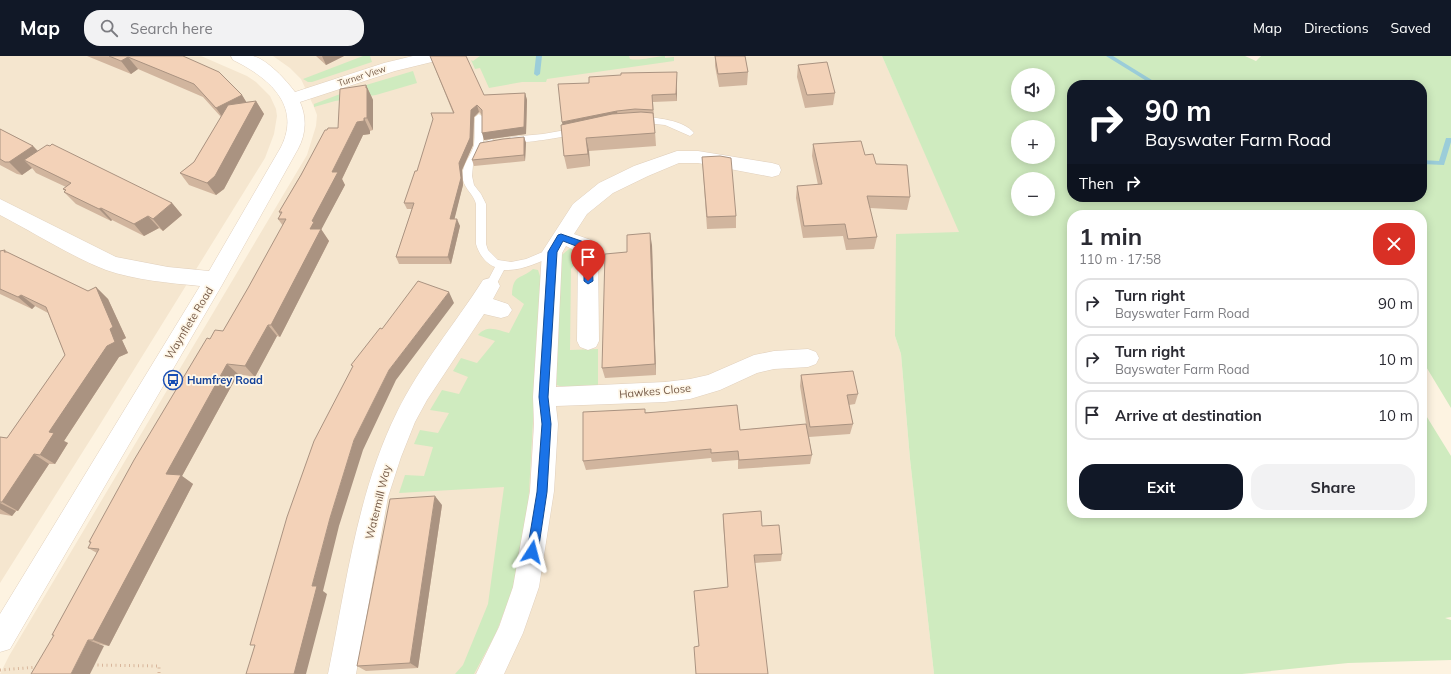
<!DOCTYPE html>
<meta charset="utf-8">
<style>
:root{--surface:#fff;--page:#f2f2f3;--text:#2b2b33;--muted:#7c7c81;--line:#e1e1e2;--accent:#111827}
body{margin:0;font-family:Mulish,sans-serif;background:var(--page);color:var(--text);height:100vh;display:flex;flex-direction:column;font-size:15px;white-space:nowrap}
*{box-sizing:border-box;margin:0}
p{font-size:13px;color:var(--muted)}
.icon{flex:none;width:22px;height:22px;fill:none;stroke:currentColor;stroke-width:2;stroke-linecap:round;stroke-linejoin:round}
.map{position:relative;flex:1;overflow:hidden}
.side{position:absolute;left:1067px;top:154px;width:360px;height:308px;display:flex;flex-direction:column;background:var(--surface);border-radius:16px;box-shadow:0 2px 10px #0003}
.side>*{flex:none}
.banner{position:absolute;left:1067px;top:24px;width:360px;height:122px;border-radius:16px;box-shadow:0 2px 10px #0003;background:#111827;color:#fff;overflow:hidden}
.controls{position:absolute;left:1011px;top:12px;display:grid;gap:8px}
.controls a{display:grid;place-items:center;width:44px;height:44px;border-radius:50%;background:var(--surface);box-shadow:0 2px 10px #0003;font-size:20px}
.pin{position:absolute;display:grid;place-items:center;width:34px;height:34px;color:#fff;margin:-41px -17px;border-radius:50% 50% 50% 0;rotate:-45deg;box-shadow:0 0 4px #0007}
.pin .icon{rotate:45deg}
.me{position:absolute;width:44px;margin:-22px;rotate:9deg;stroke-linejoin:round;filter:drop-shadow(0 0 3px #0008)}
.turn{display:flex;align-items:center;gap:14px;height:84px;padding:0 12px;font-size:18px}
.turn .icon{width:52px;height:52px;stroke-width:2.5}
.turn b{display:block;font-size:28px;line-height:34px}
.then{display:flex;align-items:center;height:38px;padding:0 12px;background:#0003;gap:8px;font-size:15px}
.round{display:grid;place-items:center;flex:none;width:42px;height:42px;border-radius:16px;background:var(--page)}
.head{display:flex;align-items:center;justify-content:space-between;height:68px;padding:0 12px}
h1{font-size:24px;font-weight:700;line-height:30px}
.primary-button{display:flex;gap:8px;margin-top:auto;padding:8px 12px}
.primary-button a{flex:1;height:46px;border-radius:16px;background:var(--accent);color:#fff;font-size:16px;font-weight:700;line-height:46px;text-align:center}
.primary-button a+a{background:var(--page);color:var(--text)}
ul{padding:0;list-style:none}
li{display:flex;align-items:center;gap:12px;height:50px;margin:0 8px 6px;padding:0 4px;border:2px solid var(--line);border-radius:16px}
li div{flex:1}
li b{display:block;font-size:15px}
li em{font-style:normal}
header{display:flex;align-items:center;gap:24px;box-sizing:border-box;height:56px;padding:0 20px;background:var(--accent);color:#fff}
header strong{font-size:19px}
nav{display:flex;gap:22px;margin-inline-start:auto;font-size:14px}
.search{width:280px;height:36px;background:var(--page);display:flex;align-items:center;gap:10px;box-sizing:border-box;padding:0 14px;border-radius:16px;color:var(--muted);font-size:15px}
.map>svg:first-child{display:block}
</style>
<header>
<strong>Map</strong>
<div class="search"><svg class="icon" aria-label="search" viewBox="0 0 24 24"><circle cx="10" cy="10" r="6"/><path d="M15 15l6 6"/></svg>Search here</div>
<nav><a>Map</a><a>Directions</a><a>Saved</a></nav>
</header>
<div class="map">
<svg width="1451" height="618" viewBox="0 0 1451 618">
<rect width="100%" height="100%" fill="#fdf3e1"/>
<path fill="#f5e6cf" d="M0,0h201l46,20 9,6 14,14 6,13 1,7 -3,18 -9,24 -166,268 -99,157z
M273,0h609l78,176 -65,104 6,18 9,105 24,215h-934l9,-18 298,-501 9,-29 1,-11 -3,-8 -13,-28 -11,-11z"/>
<path fill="#cfebbf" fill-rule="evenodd" d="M363,0h7l2,6 -60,20h-4l-5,-3z
M480,0h149l1,3c9,2 23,-2 33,-3h2v2l9,-1v4l-127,18 -1,3h-24l-33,6 -9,-20 -5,1 -4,-9 2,1z
M882,0h363l11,5 5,-5h190v352l-29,-48v-100l6,1 -6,-1v-45h-350v298h350v-104l29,47v161l-6,1 6,2v40l-103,3 -106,11h-308l-24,-215 -9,-105 -6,-18 1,-102 63,-2zM1018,19h30v30h-30zM1072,29h350v112h-350zM1018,71h30v30h-30zM1018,123h30v30h-30z
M413,15l4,12 -41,12 -41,6 -21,6v-3l42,-16z
M574,192l6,2 -2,10 -7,9 -1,81 28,-1v39l-35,-1 -10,-3 4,-125 12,-10z
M533,213l5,1 3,9 -12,213 -4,42 -13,57 -16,42 -22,41h-19l8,-9 25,-61 16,-117 -105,6 6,-18 19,1 9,-29 -19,-3 6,-14 18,3 11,-20 -19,-3 12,-20 17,4 9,-17 -15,-6 8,-13 16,5 18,-22 -17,-6c9,-11 20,-5 31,-2l15,-29 -12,-9c1,-22 9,-15 21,-26z"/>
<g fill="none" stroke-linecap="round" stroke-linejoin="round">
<path fill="#9bcdd9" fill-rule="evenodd" d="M536,0h6l-2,18 -3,2 -3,-2z
M1106,0h7l47,29h-7z
M1446,82h5v4l-7,23 -22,-1v-4l17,1z"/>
<defs>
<path id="service" d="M479,58l4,3v25l9,-3 4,3 -1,2 -14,4 -8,17 -1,11 2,9 7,9 5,10v40l2,6 10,10 13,2 15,-3 26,-11 4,1 1,3 -1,3c-17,7 -34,16 -52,15l-10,19h-8l-1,-3 10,-19c-10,-4 -16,-13 -19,-23v-40c-2,-9 -11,-15 -13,-24 -3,-14 8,-23 11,-35 1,-9 0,-19 1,-28z
M639,61c16,0 45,3 55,16l-4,3 -25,-11 -29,-3 -1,-2z
M577,72l3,1 1,2 -1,2c-11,3 -68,14 -73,7l4,-3 32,-3z"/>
<path id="minor" d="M231,0c6,0 15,0 22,0 15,4 33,24 42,36l89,-29 29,-7h29l-2,4 -45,11 -95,31c7,16 6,32 -2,47l-76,136 -212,364 -10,3v-38l200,-328c-30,-3 -65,-6 -94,-16 -34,-13 -73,-38 -106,-55v-16l116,58 52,10 41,4 72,-124c21,-42 -13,-70 -48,-87z
M677,95h21l74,12 7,2 2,5 -2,5 -7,2 -74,-14h-19l-31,13 -35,17 -26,21 -13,20 17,6 7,11 1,90 -3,6 -8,3 -8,-3 -3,-6 1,-89 -12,-6 -4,7 -6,134 109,-5 25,-3 18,-4 46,-20 20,-4 34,-2 8,3 3,6 -3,6 -8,3 -34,2 -17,4 -37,17 -30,9 -25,3 -109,4 2,18 -4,67 -15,96 -16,46 -19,41h-28l23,-47 14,-40 17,-96 4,-67 -1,-27 9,-145 31,-48 26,-21 35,-17z
M490,222l7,2 3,6 -7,13 15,5 4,6 -4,6 -7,2 -17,-4 -57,86 -12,22 -14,35 -13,40 -32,177h-28c18,-88 29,-181 69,-262 23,-47 58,-88 86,-132z"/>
</defs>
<use href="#service" stroke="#e1d0bd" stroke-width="1"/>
<use href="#minor" stroke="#e1d0bd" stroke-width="1"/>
<path stroke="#d8b69b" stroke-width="3" stroke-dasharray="1 3.5" stroke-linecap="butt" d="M93,609l66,1v8
M0,614l38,-3"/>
<use href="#service" fill="#fff" fill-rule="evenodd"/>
<use href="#minor" fill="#fff" fill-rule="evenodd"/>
</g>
<path fill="#d1b59e" d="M87,0h96l59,39 4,7 10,-1 8,13 -40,75 -8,6 -27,-10 -9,-12 14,-11 27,-45 -18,-20 -65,-28 -7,5z
M316,0h28l-18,9z
M430,0l54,39 41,-2 2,7 -1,34 -42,6 -2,-25 -3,-3 -5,5 -1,28 -11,25 1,15 -9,34 6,7 -9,38h-52l-3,-7 16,-48h-5l-3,-6 13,-32 36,-58z
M715,0h30l3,16 -1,13 -28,2 -4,-21z
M798,9l37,28 -2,12 -28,3 -8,-31z
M677,22v23l-24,1 3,44 -67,5 1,15 -23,3 -3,-13 -2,-31z
M366,29l7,15v30l-3,1v3l-7,1 -21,44 3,6 -24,44 8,12 -49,96 -3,-1 -22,41 -17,-3 -56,102 11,8 -84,162 -57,-11 45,-82 -9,-5 3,-5 -2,-1 121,-203 13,-8 25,-43 35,-62 -5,-7 2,-5 -1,-2 48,-82 11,-2z
M0,73l33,17 5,5 134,52 10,12 -19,16 -4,-3 -15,8 -32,-16 -1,1 -35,-17 -12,-12 1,-1 -2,-2 3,-2 -30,-14 -4,-5 -10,7 -5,-1 -17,-9z
M524,81l2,6 -1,18 -51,5 -2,-6z
M813,88l52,11 11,9 34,33 -3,13 -37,-2 7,29 -3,12 -28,1 -3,-14 -40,2 -7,-40 1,-12 21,-1 -6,-29z
M702,101l34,59v12l-29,1z
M652,189l4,130 -51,3 -3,-10 25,-116z
M5,194l2,2 81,39 8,-4 12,12 18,39 -4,2 6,13 -9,4 -55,84 4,2 -13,21h-6l-31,47h-2l-4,5 -12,-2v-77l7,1 58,-83 -17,-42 -13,-7 -3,3 -32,-15v-43z
M801,319l57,19 -3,10 -6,1 4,19 -3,10 -41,3 3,18 -2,9 -72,5v-9l-26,2 -1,-4 -125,12 -3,-9 63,-49 94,18 66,-6 -6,-38z
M442,449l-24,163 -52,3 -9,-5z
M723,458l39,12 20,28 -1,7 -26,2 -56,83 29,-59 -5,-65z"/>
<path fill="#aa9381" d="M322,0h22l-18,9z
M128,1l10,12 -7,5 -10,-13z
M677,16v29l-1,-7z
M366,29l7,15v30l-6,-12z
M525,37l2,7 -1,34 -42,6 -2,-7z
M242,39l8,13 -25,13 -9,-13z
M256,45l8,13 -40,75 -8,6 -9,-12z
M477,49l2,7 -5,5 -1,28 -11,25 1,15 -10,40 -3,-6 9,-56 12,-53z
M617,55l1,6 -55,12 -1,-7z
M364,62l6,13v3l-7,1 -21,44 3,6 -25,47 1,-3 8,12 -49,96 -9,-12 39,-96 2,-8 20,-49 25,-50z
M524,81l2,6 -1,18 -1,-6z
M586,82l3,13 1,15 -2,-12z
M33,90l12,13 -21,1 8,8 -10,7 -13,-13z
M172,147l10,12 -19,16 -10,-12z
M101,152l11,12 -1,1 -12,-12z
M148,160l11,12 -15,8 -10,-12z
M457,163l3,7 -9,38 -3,-7z
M650,177l2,12 4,130 -1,-11z
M96,231l12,12 18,39 -4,2 6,13 -9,4 -55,84 4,2 -13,21 -15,-9 9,-23z
M449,236l5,11 -58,77 -33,70 -24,76 -16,65 4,3 -21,80h-12l18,-88 18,-68 24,-78 35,-70z
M21,239l14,11 -3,3 -14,-12z
M268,269l9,11 -22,41 -10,-11z
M227,308l11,10 -56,102 11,8 -84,162 -16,-6 73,-166z
M34,398l15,10 -31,47 -16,-9z
M435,440l7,9 -24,163 -8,-5z
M0,447l16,8 -4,5 -12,-7z
M88,584l16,6 -14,28h-19z"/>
<path fill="#f3d2b8" stroke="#aa9381" d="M109,0h74l36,16 23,23 -26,13 -22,-24 -66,-27 -7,4z
M430,0h36l18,39 41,-2 -1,34 -42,6v-23l-5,-5 -6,5 -1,28 -11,25 2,15 -11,41h7l-9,38h-52l18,-54h-10l11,-32h2l16,-52 -2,-6h23z
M715,0h30l3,16 -30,2z
M827,6l8,31 -28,2 -9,-30z
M677,16l-1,22 -24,1 1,15 -18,-1 -18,2 -55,11 -4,-38 31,-1v-6l32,-2v-2z
M366,29v3h1v30h-3v3l-7,1 -25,50h6l-26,49 2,1 -4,7h11l-50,96h-3l-23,41 -18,-2 -61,110 15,1 -88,165h-5l-17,34h-40l23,-39h-2l47,-86 -11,-1 3,-6h-2l45,-82 73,-122 3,1 5,-9 8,1 25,-43 38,-69h-8l4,-7h-3l22,-37 24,-45h2l1,-2h10l2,-39z
M256,45l-41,75 -8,7 -27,-10 14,-11 34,-57z
M641,56l12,1 2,20 -69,5 2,16 -24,2 -3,-31 51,-11z
M0,73l33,17 -24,16h-4l-5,-3z
M524,81v18l-52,5 8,-17 23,-4z
M861,85l4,14 8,-1 3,10 31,1 3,32 -43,-1 10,41 -29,2 -3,-15 -41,2 -7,-40 25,-2 -9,-40z
M52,88l120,59 -19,16 -5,-3 -14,8 -33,-16 -2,1 -35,-17 2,-2 -3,-1 8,-6 -47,-23 23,-15 3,1z
M720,100l11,2 5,58 -29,1 -5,-60z
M650,177l5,131 -53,4 3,-114 22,-2v-17z
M5,194l-1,2h3l81,39 8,-4 17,40 -3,2 5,13 -8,4 -58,86 5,1 -14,22 -6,-1 -32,48h-2v-65l7,1 58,-83 -19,-48 -25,-12 -3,2 -18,-8v-38z
M418,225l31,11 -60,78 -35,70 -24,78 -18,68h5l-23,88h-48l9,-29h-5l37,-128 27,-76 39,-75 -2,-1 29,-37 2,1z
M853,315l5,23 -11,1 6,29 -43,3 -9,-52z
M737,349l3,25 66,-6 6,31 -73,5 -1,-9 -27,2v-4l-128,12v-49l62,-3v4z
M435,440l-25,167 -53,3 33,-167z
M761,455l1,15 17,-1 3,29 -28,1 14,119h-72l-2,-27 5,-1 -5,-55 34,-4 -5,-73z"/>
<path fill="#1a73e8" stroke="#114b97" d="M561,178l26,9 4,3 2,35 -5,3 -4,-3v-32l-21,-8 -6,11 -9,145 3,27 -4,68 -9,60 -2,3 -4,2 -3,-2 -2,-3 10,-60 5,-68 -3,-27 9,-145 10,-17z"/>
<defs>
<symbol id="bus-ring" viewBox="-11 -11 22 22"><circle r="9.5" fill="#fff7e8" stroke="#1a4fb4" stroke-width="1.5"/><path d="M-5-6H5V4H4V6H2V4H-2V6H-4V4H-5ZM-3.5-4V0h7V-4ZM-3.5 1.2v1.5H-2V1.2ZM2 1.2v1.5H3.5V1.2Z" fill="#1a4fb4"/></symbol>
</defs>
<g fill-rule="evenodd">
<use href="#bus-ring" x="162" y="313" width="22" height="22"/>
</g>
<g text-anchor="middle" stroke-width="3.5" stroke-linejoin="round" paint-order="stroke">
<g font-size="9" fill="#755a47" stroke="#fff7e8">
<text transform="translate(362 20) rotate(-18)" y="3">Turner View</text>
</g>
<g font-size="11" fill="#755a47" stroke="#fff7e8">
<text transform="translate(189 267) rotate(-59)" y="4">Waynflete Road</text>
<text transform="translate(655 335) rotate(-5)" y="4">Hawkes Close</text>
<text transform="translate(378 446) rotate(-76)" y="4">Watermill Way</text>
</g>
<g font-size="11" font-weight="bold" fill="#164399" stroke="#fff7e8" text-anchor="start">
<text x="187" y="328">Humfrey Road</text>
</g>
</g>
</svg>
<div class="controls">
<a><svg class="icon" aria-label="sound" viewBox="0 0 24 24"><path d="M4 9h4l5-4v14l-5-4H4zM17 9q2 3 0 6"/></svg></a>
<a>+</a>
<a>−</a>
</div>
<div class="pin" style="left:588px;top:225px;background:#d93025"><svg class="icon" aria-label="arrive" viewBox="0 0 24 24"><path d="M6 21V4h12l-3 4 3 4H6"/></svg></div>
<svg class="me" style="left:532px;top:496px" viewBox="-20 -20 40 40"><path d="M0-17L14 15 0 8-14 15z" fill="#1a73e8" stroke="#fff" stroke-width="4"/></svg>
<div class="banner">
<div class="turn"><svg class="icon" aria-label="right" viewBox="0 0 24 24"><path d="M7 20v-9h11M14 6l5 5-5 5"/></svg><div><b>90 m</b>Bayswater Farm Road</div></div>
<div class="then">Then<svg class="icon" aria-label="right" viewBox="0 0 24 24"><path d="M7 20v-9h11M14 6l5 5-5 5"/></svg></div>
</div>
<section class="side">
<div class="head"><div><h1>1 min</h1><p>110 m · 17:58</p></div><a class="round" style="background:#d93025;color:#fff"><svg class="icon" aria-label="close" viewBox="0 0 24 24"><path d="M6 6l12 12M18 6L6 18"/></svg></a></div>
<ul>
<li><svg class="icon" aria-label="right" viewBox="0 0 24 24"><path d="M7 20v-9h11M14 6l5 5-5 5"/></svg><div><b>Turn right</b><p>Bayswater Farm Road</p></div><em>90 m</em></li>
<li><svg class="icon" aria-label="right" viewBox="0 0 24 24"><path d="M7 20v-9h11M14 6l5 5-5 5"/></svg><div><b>Turn right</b><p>Bayswater Farm Road</p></div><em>10 m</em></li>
<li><svg class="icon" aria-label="arrive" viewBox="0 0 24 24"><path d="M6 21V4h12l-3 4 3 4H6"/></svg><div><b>Arrive at destination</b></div><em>10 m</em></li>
</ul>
<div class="primary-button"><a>Exit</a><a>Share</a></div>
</section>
</div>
